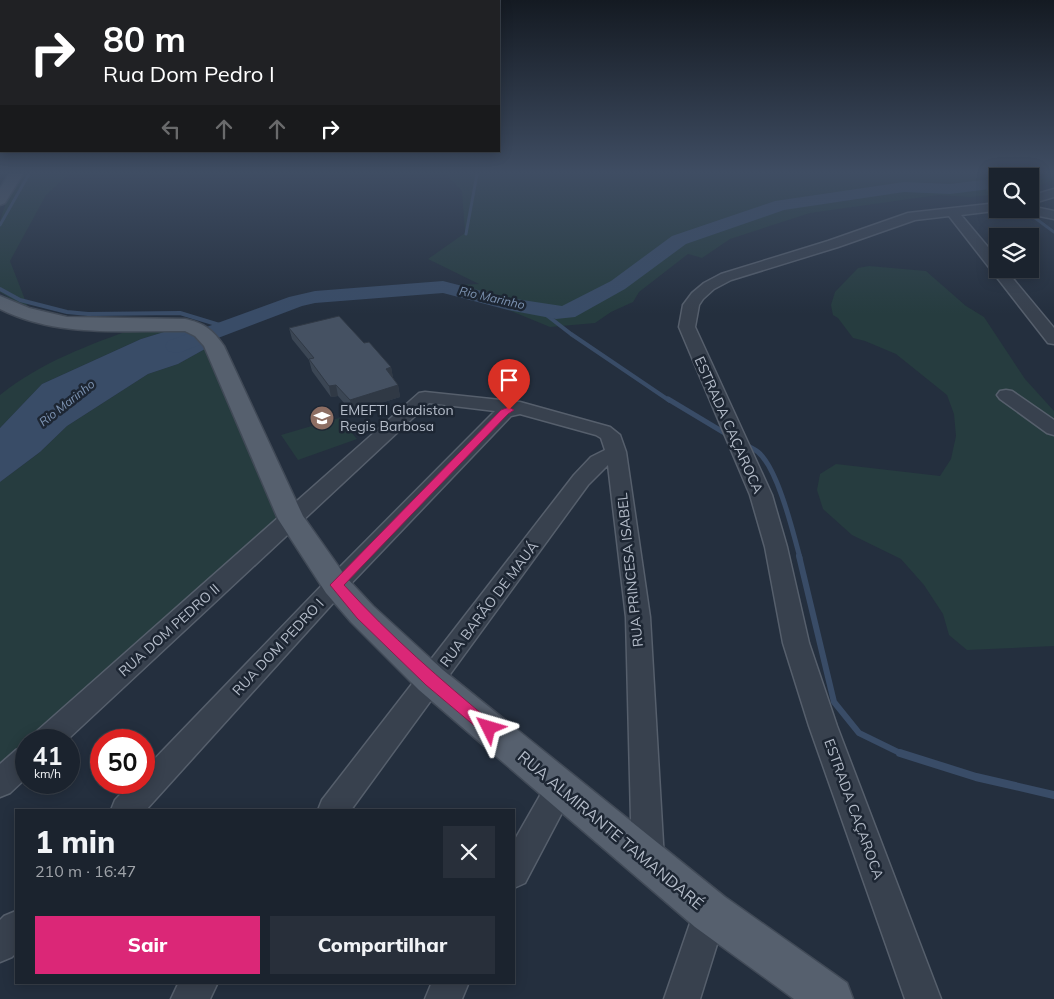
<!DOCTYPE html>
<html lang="pt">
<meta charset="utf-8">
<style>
:root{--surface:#1b232e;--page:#282f3a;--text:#f1f3f6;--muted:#a0a4aa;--line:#39404a;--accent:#db2777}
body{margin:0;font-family:Mulish,sans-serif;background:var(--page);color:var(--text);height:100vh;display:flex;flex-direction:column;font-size:19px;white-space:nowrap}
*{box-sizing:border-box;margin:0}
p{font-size:16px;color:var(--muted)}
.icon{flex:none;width:28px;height:28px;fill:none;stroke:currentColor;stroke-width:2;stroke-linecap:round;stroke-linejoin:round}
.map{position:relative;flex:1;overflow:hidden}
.panel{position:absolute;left:15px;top:809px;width:500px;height:175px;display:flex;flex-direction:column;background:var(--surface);border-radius:0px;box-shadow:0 2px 12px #0003,0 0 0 1px var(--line)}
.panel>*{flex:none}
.guide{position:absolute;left:0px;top:0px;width:500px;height:152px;box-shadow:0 2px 12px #0003,0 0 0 1px var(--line);background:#202124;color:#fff;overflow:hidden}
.controls{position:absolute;left:989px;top:168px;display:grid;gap:10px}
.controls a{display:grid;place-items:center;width:50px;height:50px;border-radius:0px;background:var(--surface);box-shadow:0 2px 12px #0003,0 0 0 1px var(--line);font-size:25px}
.speed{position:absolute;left:15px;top:729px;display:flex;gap:10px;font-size:25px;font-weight:700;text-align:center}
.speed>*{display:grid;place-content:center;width:65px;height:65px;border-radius:50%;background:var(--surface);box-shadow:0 2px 12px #0003,0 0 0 1px var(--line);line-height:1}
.speed small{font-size:12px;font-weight:400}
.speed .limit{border:8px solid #d22;background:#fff;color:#111}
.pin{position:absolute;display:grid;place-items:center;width:42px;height:42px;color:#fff;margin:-51px -21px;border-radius:50% 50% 50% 0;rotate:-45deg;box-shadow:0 0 5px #0007}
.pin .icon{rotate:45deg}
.me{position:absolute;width:55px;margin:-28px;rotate:310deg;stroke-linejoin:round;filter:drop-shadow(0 0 4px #0008)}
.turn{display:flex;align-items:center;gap:18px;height:105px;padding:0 20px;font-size:22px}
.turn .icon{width:65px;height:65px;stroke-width:2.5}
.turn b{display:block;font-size:35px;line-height:42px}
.lanes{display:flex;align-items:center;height:48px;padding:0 20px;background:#0003;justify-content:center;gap:25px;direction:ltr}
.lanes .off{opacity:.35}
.round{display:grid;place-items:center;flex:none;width:52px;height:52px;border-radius:0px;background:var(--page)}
.headline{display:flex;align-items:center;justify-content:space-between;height:85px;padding:0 20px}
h1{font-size:30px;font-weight:800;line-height:38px}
.cta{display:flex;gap:10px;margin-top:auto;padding:10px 20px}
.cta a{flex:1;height:58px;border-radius:0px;background:var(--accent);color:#fff;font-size:20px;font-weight:800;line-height:58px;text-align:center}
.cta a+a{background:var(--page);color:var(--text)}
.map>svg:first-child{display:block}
</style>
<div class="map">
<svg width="1054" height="999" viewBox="0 0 1054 999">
<rect width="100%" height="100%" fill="#242f3e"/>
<path fill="#263c3f" d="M20,174h49l-23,21 -36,66 19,49 -29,-18v-71l9,-28z
M446,174h608v6l-24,9v-13h-32l-1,18 -26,3 -33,-2 -128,18 -80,26 -28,19 -14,-4 -49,38 -6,10 -22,10 -16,11 -45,4 -76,-31 -37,-10 42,-2 -51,-25 37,-26 -3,-42z
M869,266l57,5 40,35 18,11 41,62 29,32v235l-87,4 -18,-15 -6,-21 -19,-29 -23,-26 -49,-24 -29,-26 -6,-19 3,-16 16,-10 104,12 11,-17 5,-23 -2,-22 -7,-19 -51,-41 -31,-13 -12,-3 -15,-20 -5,-3 -2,-10 4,-13 23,-24z
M138,327l39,1 -36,11 -99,45 -42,44v-33c43,-34 87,-49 138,-68z
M205,349l51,98 25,68 -8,6 -234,219h-13v12l-26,25v-295l39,-29 28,-27 81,-52 30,-10z
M339,418l18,21 -59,21 -17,-25z"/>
<path fill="#394c67" d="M177,328l17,5 11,16 -27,15 -30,10 -81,52 -27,26 -40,30v-54l42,-44 99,-45z"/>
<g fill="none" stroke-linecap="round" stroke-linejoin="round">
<path stroke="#394c67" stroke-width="3" d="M982,185l16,10
M1023,209l31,23
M0,225l29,-51
M466,234l11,-60"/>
<path stroke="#394c67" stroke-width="4" d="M0,289l20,11 47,12 21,2 92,-1 46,14
M540,310l31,24 99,67"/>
<path stroke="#394c67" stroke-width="5" d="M668,399l60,36
M744,444c4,2 10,5 14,8 20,17 35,80 42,106"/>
<path stroke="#394c67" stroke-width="6" d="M799,556l35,146 25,31 43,21"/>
<path stroke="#394c67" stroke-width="8" d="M900,753l76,24 78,18"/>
<path fill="#394c67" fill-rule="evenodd" d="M1016,174h21l-7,5v-3h-16z
M998,178v10l-48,6 -46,-2 -120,18 -98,34 -61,45 -50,28 -19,2 -48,-9 -65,-17 -128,10 -13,3 -118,45 -8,2 -8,-2 -3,-5 3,-5 121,-44 26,-6 128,-10 66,17 53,8 49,-25 61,-45 103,-35 129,-19 46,2z"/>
<defs>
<path id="minor" d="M1054,189v8l-24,7v-8z
M998,203v6l4,1 -41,5 37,44v10h7l49,59v16l-6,-1 -99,-127 -34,4 -77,27 -107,33 -17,9 -11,10 -4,6 -4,22 77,168 15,52 22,96 28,83 104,273h-36l-96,-273 -26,-83 -18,-96 -15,-52 -71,-168 4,-22 9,-12 12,-10 17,-9 107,-33 80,-28z
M1030,206l24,5v8l-35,-7 -1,-3h12z
M1006,390l6,1 42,29v15l-7,-2 -47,-34 -3,-4 3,-4z
M425,392l95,10 90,25 10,8 6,17 24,165 14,243 -5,11 -11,5 -11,-5 -5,-11 -6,-243 -18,-152 -20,20 -237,325h-33l4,-10 252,-325 17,-18 14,-7 -4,-12 -5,-3 -76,-21 -9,2 -167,175 -198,219h-35l4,-10 17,-18h12v-12l184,-191 167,-168 -66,-8 -362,337h-34l4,-9 382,-338z
M26,746v32l-16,15 -10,4v-33l16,-14z
M560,774l10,4 5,10 -50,95 -11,5v-47l36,-63z
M710,895l12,5 5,12 -27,87h-36l34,-99z
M16,911v42l-4,4 -12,5v-42l4,-4z
M179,982h39l-8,17h-39z
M432,982h37l-7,17h-37z"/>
<path id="major" d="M9,174h14l-18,29 -5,2v-17z
M0,296l29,12 38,9 118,2c19,4 28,11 39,27l79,170 43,61 27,29 70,64 282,227 122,86 6,16h-59l-99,-72 -276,-237 -68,-68 -25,-29 -48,-74 -74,-173 -9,-10 -10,-5c-63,-1 -127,7 -185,-22z"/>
</defs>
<use href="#minor" stroke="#565f6c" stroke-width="3"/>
<use href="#major" stroke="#414a57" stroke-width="3"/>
<use href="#minor" fill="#38414e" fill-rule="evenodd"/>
<use href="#major" fill="#56606e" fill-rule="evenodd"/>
</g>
<path fill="#3b4654" d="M289,328l75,15 27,24 2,11 5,7 2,12 -48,15 -14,-16 -7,1 -19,-26 -3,-11 -17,-21z"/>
<path fill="#303945" d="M391,367l2,11 -7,-9z
M336,385l2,11 -7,1 -2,-11z
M398,385l2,12 -48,15 -2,-12z"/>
<path fill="#455162" stroke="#303945" d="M339,316l25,27 5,-1 22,25 -5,2 12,16 -48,15 -14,-15 -7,1 -20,-27 5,-1 -25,-30z"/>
<linearGradient id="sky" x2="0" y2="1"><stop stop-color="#141a22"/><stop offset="0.55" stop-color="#3f4d63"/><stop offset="1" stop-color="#3f4d63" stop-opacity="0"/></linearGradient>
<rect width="1054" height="314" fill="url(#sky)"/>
<path fill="#db2777" stroke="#8e194d" d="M509,407l5,3 -6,4 -164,171c46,51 97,95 150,139l2,4 -2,5 -5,2 -6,-2 -57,-48 -69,-67 -27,-33 171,-175z"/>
<defs>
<symbol id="school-disc" viewBox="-11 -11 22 22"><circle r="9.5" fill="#8d6e63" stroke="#1d2633"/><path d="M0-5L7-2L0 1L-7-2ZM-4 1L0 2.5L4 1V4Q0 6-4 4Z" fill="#fff"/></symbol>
</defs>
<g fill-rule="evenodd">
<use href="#school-disc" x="308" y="404" width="28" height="28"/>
</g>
<g text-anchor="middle" stroke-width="5" stroke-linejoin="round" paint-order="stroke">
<g font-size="12" font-style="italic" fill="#7c92b1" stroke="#1d2633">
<text transform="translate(492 298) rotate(13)" y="4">Rio Marinho</text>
<text transform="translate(67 403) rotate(-38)" y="4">Rio Marinho</text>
</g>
<g font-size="14" fill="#b4bcc9" stroke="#1d2633" text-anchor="start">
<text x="340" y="415">EMEFTI Gladiston<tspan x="340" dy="16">Regis Barbosa</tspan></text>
</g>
<g font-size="14" fill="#b4bcc9" stroke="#1d2633">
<text transform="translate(729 425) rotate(66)" y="5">ESTRADA CAÇAROCA</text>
<text transform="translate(630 570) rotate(-96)" y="5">RUA PRINCESA ISABEL</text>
<text transform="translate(489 604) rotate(-53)" y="5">RUA BARÃO DE MAUÁ</text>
<text transform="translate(169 630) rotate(-42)" y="5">RUA DOM PEDRO II</text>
<text transform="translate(278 647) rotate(-47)" y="5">RUA DOM PEDRO I</text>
<text transform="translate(854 809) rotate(70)" y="5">ESTRADA CAÇAROCA</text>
</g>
<g font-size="16" fill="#b4bcc9" stroke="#1d2633">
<text transform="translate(611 830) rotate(40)" y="6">RUA ALMIRANTE TAMANDARÉ</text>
</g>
</g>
</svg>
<div class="controls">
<a><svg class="icon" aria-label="search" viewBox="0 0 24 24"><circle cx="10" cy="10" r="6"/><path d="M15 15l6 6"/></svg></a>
<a><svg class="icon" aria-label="layers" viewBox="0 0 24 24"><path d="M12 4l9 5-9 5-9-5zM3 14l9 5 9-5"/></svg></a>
</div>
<div class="speed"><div>41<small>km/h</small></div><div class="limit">50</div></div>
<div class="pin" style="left:509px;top:410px;background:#d93025"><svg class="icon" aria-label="arrive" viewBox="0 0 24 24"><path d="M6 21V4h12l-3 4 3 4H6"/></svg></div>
<svg class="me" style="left:489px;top:728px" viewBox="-20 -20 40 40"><path d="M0-17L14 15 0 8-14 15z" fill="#db2777" stroke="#fff" stroke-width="4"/></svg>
<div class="guide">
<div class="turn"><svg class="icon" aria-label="right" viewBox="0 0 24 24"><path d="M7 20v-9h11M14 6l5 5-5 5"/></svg><div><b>80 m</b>Rua Dom Pedro I</div></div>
<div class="lanes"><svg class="icon off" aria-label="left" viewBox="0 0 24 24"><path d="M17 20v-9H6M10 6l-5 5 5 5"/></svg><svg class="icon off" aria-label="ahead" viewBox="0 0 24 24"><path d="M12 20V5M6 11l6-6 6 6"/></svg><svg class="icon off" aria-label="ahead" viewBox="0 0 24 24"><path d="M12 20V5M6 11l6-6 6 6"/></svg><svg class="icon" aria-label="right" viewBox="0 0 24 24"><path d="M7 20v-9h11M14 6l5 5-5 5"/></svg></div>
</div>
<section class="panel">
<div class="headline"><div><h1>1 min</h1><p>210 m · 16:47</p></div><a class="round"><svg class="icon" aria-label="close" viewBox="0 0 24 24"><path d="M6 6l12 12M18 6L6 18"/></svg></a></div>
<div class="cta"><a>Sair</a><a>Compartilhar</a></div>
</section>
</div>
